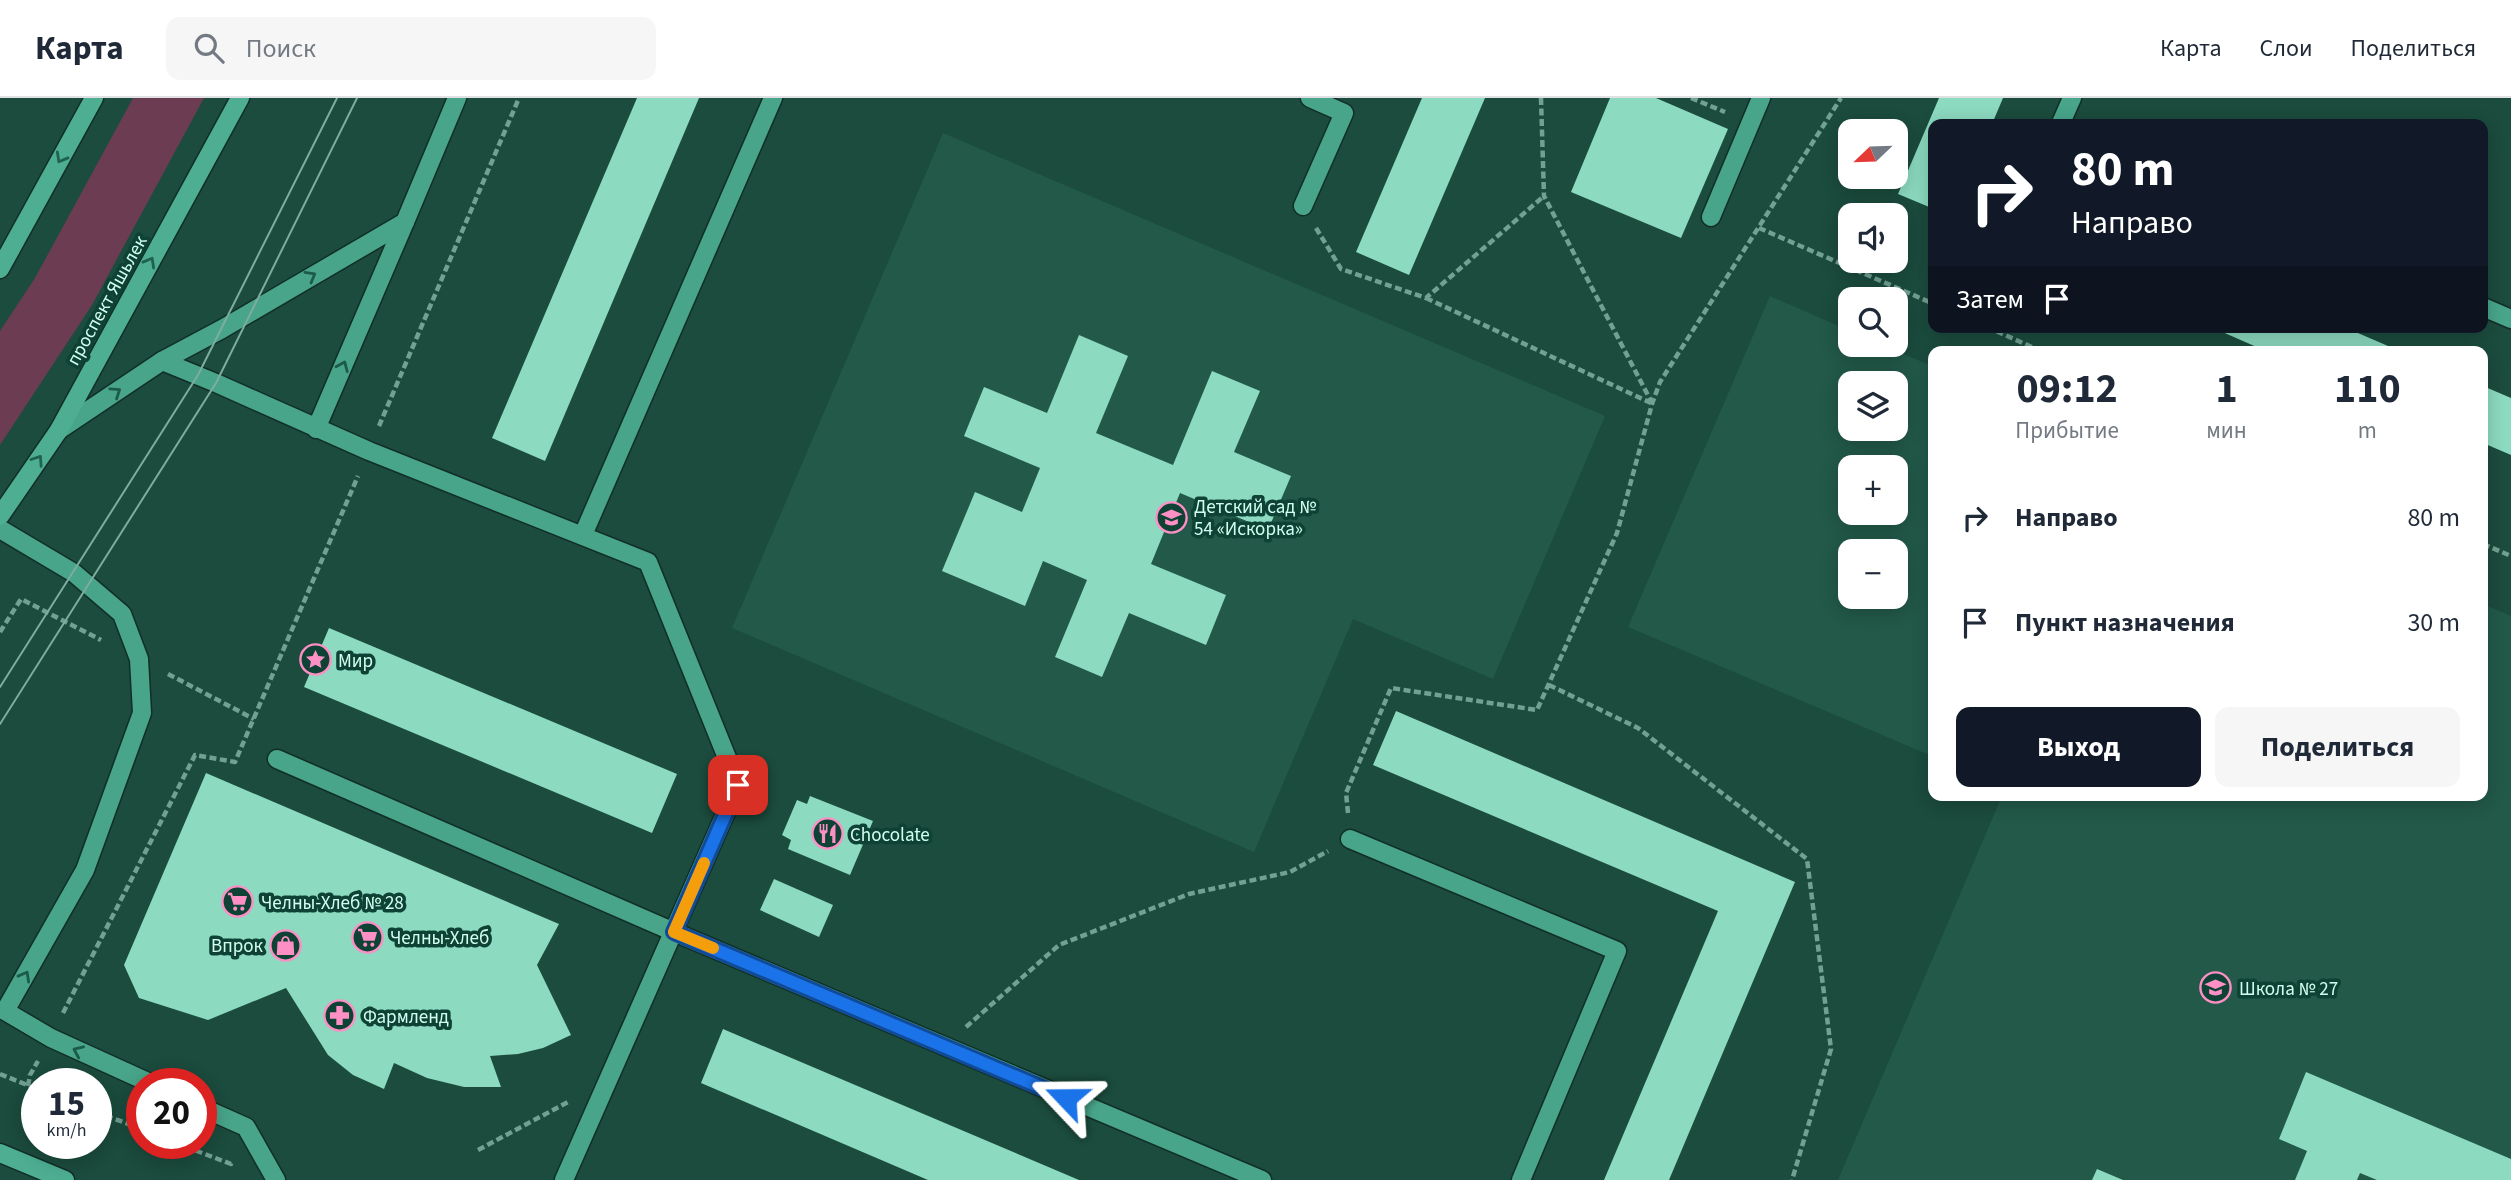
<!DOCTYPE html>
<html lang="ru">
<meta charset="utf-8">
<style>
:root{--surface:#fff;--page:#f6f6f7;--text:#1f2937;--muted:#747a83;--line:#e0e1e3;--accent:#111827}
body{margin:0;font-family:"Source Sans 3",sans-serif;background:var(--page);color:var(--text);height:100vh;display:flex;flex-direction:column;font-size:26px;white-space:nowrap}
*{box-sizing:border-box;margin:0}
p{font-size:23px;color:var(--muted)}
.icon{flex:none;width:38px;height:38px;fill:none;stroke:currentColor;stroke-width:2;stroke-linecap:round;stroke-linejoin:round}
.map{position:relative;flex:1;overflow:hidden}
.side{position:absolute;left:1928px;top:248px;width:560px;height:455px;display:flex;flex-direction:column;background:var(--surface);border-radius:14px;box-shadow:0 4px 18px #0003}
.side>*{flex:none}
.banner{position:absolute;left:1928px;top:21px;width:560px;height:214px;border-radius:14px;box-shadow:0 4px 18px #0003;background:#111827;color:#fff;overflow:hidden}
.needle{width:46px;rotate:247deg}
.tools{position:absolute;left:1838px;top:21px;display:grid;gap:14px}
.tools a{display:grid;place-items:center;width:70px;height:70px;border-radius:14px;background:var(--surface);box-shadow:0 4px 18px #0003;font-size:35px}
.speed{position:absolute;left:21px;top:970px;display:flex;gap:14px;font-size:35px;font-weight:700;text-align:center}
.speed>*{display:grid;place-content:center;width:91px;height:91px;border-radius:50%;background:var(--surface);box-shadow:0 4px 18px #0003;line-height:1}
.speed small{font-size:18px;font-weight:400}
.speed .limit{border:10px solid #d22;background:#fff;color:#111}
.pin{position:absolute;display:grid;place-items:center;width:60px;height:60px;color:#fff;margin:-30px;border-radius:14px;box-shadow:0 4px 10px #0006}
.me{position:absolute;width:77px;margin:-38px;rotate:293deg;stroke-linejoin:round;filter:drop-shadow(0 0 5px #0008)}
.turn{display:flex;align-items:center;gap:24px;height:147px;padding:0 28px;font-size:32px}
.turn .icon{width:91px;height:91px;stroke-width:2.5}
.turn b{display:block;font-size:49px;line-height:60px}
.then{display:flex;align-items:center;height:66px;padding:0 28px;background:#0003;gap:14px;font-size:26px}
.eta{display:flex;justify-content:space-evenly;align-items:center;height:119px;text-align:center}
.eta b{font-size:42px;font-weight:700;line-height:49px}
.action{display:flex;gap:14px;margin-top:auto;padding:14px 28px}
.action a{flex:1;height:80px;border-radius:14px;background:var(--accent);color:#fff;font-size:28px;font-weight:700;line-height:80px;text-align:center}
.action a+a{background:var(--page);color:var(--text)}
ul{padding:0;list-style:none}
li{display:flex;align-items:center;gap:21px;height:105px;padding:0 28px}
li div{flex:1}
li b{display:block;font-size:26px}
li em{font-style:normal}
header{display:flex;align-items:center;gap:42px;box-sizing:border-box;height:98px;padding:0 35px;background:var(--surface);border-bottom:2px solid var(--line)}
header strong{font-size:33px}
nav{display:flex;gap:38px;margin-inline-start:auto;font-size:24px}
.search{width:490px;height:63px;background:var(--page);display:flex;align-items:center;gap:18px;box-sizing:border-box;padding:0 24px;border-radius:14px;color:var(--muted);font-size:26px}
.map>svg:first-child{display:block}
</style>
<header>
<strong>Карта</strong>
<div class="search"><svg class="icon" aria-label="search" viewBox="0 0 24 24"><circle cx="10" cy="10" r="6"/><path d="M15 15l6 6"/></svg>Поиск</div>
<nav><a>Карта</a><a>Слои</a><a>Поделиться</a></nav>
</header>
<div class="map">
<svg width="2511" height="1082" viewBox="0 0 2511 1082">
<rect width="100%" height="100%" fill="#1b4c3e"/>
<path fill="#225949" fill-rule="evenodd" d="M943,35l662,283 -112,263 -140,-60 -99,233 -522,-224z
M1770,198l80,35v14h33l51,22v390l-306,-130zM1850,285h45v46h-45zM1850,369h45v46h-45zM1850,453h45v46h-45z
M2483,506l28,12v564h-673l164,-384h481z"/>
<path fill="#6c3c52" d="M133,0h71l-112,207 -92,140v-114l35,-53z"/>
<path fill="#8cdac0" d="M637,0h62l-154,363 -53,-23z
M1422,0h63l-76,177 -53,-23z
M1610,0h46l72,31 -47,109 -110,-46z
M1939,0h64l-11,26h-58v85l-36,-15z
M2211,229h133l58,25h-134z
M1079,237l49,21 -32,77 77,32 39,-94 48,20 -26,61 57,24 -23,54 -88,-37 -29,71 75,31 -20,50 -77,-32 -27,64 -47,-20 32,-77 -44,-19 -18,45 -83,-35 33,-79 47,20 18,-44 -76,-32 20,-49 63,26z
M2483,288l28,12v57l-28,-12z
M329,530l348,146 -25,59 -348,-146z
M1396,613l399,171 -126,298h-65l114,-269 -345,-146z
M206,675l353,151 -22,41 34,70 -28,13 -25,6 -28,2 11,31h-37l-37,-9 -33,-15 -10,26 -31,-14 -25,-20 -42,-67 -78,32 -69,-22 -15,-33z
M810,698l63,25 -23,54 -62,-26 3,-9 -9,-5 15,-35 10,4z
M774,781l59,26 -14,32 -59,-27z
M723,931l269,114 87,37h-151l-227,-97z
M2306,974l205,87v21h-134l-17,-7 -3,7h-62l12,-29 -28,-12z
M2097,1071l26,11h-31z"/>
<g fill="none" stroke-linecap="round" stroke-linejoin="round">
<defs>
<path id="service" d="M2064,26l-3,-1 11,-25
M1303,108l41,-93 -34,-15
M1711,119l50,-119
M2483,209l28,12
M162,263l54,22 153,68 279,111 90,223 -174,395
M316,331l89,-207
M0,431l74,44 48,41 17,45 3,54 -57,157 -80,141 46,27 99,45
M583,437l190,-437
M277,661l397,173 588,248
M1350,741l267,112 -96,229
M201,1009l45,20 30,53"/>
<path id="minor" d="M59,332l103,-69 60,-32 183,-107 52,-124"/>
<path id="primary" d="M0,171l94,-171
M0,418l59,-86 181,-332
M0,1055l65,27"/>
</defs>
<use href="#service" stroke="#122f26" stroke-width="21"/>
<use href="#minor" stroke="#122f26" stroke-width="21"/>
<use href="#primary" stroke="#122f26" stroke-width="21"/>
<path stroke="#72a091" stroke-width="4.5" stroke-dasharray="7 3.5" stroke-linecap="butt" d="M1541,0l3,98 108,207
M1691,0l34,14
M1316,130l25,41 85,29 118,-102
M1759,130l175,76
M1426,200l225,105
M1987,229l56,25
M379,328l140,-328
M2483,446l28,12
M0,534l21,-33 80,41
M168,576l86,45
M1549,587l89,43 169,131 24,190 -39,131
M1348,715l-2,-20 45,-105 146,22 80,-177 35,-129 8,-22 181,-284
M63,915l132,-258 40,7 123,-286
M966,929l93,-82 130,-51 101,-22 38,-21
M0,976l37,15
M28,988l2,-11 8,-14
M96,1014l46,17
M176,1045l55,21 1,-4
M478,1052l90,-48"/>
<use href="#service" stroke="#48a58a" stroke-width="18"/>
<use href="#minor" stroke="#48a58a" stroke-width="18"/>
<use href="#primary" stroke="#4dae92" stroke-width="18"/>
<path stroke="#7eac9d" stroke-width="2" d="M0,589l198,-312 139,-277
M0,626l216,-341 141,-285"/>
</g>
<defs><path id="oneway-chevron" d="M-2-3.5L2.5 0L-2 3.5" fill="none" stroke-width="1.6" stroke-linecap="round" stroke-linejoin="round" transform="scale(1.75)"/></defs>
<g stroke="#206250">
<use href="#oneway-chevron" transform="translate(61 60) rotate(119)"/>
<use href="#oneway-chevron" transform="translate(150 164) rotate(-61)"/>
<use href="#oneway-chevron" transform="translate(38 362) rotate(-56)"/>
</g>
<g stroke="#1c5b4a">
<use href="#oneway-chevron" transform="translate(311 178) rotate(-30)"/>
<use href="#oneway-chevron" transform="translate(343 268) rotate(-67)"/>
<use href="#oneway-chevron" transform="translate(116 294) rotate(-34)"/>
<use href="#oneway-chevron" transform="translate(25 878) rotate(-61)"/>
<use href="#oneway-chevron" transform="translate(78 953) rotate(-156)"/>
</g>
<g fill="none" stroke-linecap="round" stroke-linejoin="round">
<defs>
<path id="route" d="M738,687l-64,147 392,166"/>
</defs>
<use href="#route" stroke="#114b97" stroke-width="18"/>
<use href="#route" stroke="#1a73e8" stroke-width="12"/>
<path stroke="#f59e0b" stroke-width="12" d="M704,765l-30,69 39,16"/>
</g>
<defs>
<symbol id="school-ring" viewBox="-11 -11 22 22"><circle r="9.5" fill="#0d4234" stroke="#fc8fc3" stroke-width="1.5"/><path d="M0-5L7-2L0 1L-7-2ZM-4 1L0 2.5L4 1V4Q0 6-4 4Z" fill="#fc8fc3"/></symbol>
<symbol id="sight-ring" viewBox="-11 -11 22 22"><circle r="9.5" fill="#0d4234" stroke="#fc8fc3" stroke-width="1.5"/><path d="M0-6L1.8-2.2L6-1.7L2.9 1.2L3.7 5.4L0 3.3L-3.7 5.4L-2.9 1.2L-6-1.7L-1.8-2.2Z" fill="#fc8fc3"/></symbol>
<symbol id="restaurant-ring" viewBox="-11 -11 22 22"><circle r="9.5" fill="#0d4234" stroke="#fc8fc3" stroke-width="1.5"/><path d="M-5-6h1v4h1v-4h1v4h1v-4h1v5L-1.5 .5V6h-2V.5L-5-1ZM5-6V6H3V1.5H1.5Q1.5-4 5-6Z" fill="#fc8fc3"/></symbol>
<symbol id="supermarket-ring" viewBox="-11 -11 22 22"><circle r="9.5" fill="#0d4234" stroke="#fc8fc3" stroke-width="1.5"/><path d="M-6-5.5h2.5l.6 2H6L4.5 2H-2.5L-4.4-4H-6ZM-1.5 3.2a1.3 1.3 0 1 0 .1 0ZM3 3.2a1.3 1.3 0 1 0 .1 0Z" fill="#fc8fc3"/></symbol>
<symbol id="shop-ring" viewBox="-11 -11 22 22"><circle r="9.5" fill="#0d4234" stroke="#fc8fc3" stroke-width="1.5"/><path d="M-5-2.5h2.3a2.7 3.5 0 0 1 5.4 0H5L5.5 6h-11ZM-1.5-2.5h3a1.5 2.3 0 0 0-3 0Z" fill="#fc8fc3"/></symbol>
<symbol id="pharmacy-ring" viewBox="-11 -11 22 22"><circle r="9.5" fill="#0d4234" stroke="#fc8fc3" stroke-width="1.5"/><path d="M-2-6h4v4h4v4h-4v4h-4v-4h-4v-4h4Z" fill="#fc8fc3"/></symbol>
</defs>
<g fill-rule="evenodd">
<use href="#school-ring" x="1154" y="402" width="35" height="35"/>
<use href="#sight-ring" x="298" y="544" width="35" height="35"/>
<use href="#restaurant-ring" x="810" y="718" width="35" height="35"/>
<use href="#supermarket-ring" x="220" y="786" width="35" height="35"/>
<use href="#supermarket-ring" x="350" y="822" width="35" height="35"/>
<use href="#shop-ring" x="268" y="830" width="35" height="35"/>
<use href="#school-ring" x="2198" y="872" width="35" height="35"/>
<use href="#pharmacy-ring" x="322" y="900" width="35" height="35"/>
</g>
<g text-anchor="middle" stroke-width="7" stroke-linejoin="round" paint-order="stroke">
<g font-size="19" fill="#d3feef" stroke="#0d4234">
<text transform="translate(106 202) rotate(-61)" y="7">проспект Яшьлек</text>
</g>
<g font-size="19" fill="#d3feef" stroke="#0d4234" text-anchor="start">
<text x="1194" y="415">Детский сад №<tspan x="1194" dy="22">54 «Искорка»</tspan></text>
<text x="338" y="569">Мир</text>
<text x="850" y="743">Chocolate</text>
<text x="261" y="811">Челны-Хлеб № 28</text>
<text x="390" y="846">Челны-Хлеб</text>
<text x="263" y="854" text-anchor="end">Впрок</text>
<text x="2239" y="897">Школа № 27</text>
<text x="363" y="925">Фармленд</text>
</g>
</g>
</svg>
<div class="tools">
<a><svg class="needle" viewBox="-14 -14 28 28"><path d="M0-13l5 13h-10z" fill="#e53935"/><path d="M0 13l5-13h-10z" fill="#747a83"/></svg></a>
<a><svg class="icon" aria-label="sound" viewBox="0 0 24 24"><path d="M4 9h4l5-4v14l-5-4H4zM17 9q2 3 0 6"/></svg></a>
<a><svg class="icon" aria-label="search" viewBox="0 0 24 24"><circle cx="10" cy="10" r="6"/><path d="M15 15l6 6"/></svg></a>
<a><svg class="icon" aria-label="layers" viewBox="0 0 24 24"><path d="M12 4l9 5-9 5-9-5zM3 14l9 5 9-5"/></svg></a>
<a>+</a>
<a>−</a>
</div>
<div class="speed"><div>15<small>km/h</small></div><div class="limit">20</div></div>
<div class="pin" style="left:738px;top:687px;background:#d93025"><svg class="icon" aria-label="arrive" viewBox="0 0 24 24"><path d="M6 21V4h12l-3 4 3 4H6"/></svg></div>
<svg class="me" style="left:1066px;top:1000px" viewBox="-20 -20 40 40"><path d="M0-17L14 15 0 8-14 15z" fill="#1a73e8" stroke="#fff" stroke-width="4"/></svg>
<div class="banner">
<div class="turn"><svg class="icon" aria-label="right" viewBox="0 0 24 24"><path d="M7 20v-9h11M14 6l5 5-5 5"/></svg><div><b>80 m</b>Направо</div></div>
<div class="then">Затем<svg class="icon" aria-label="arrive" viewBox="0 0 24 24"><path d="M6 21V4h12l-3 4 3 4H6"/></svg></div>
</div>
<section class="side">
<div class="eta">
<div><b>09:12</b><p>Прибытие</p></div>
<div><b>1</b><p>мин</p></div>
<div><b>110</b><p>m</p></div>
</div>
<ul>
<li><svg class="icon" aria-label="right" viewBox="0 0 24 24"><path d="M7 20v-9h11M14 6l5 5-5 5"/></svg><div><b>Направо</b></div><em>80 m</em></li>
<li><svg class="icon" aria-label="arrive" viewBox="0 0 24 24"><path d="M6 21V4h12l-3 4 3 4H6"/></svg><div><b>Пункт назначения</b></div><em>30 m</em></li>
</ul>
<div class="action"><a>Выход</a><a>Поделиться</a></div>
</section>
</div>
